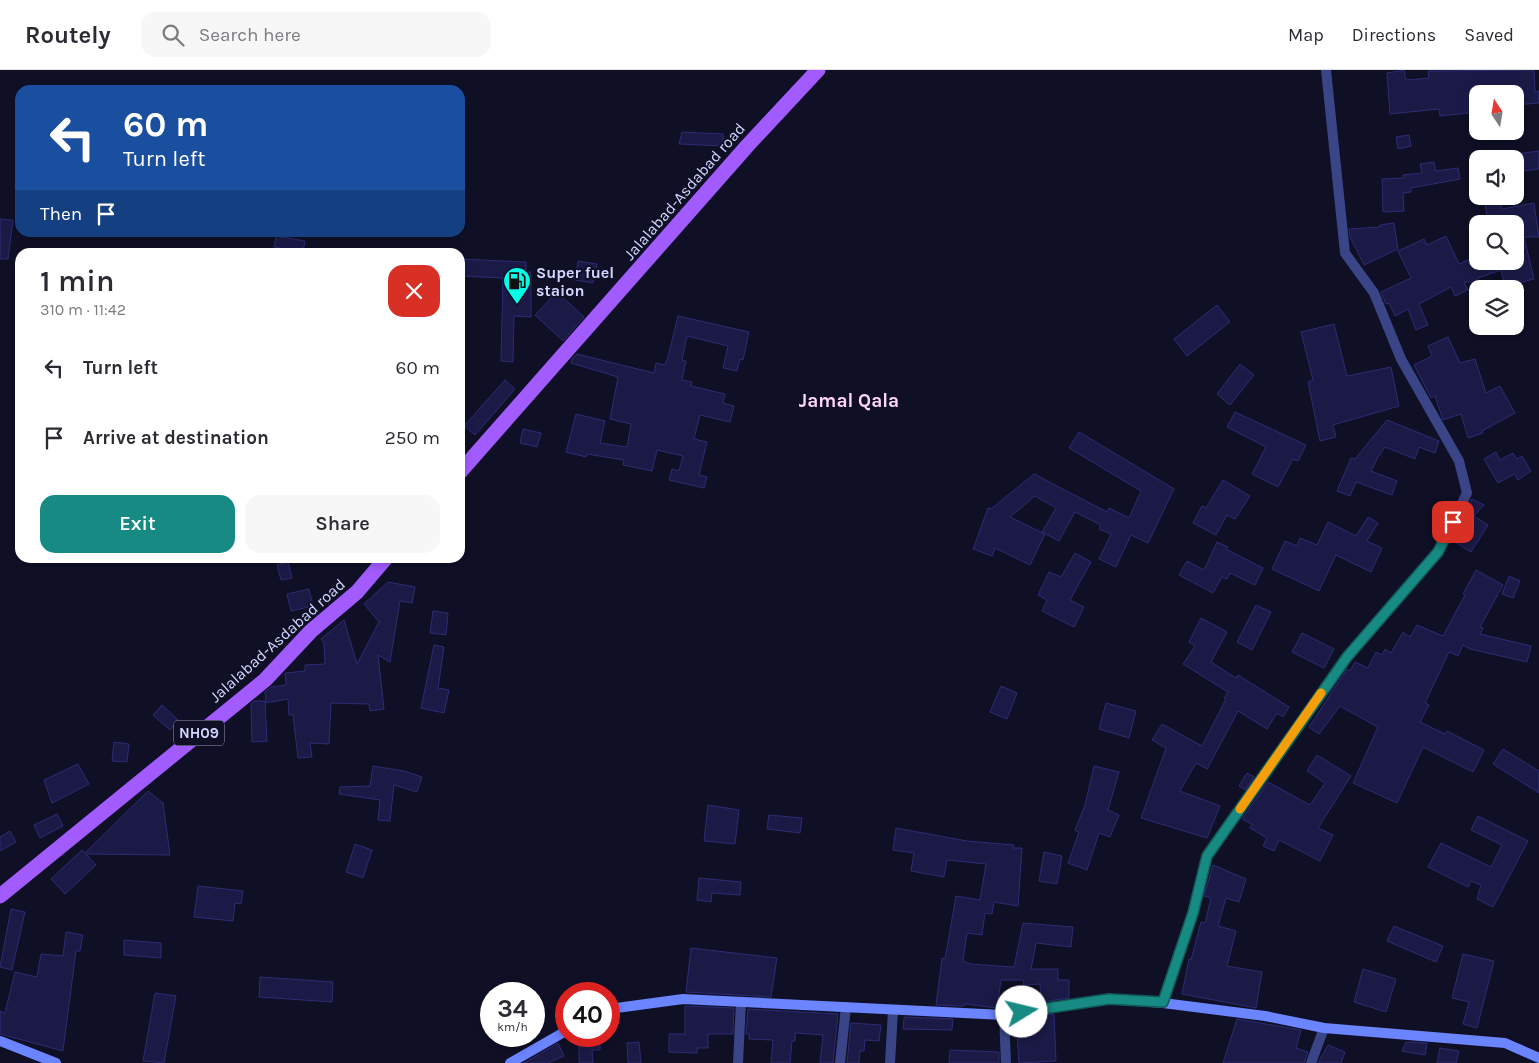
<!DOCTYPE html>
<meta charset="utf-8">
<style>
:root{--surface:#fff;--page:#f7f7f7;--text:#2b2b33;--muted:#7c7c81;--line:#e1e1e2;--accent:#188a84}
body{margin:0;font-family:Karla,sans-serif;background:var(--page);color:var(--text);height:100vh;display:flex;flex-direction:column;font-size:19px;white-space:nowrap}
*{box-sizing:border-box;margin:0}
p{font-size:16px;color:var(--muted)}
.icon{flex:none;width:28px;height:28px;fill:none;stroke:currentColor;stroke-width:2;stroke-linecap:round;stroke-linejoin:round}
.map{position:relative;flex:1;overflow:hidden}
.details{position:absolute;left:15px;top:178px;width:450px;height:315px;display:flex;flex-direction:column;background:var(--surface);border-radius:15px;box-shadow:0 2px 8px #0003}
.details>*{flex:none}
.hud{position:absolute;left:15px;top:15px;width:450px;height:152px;border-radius:15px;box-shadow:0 2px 8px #0003;background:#1a4fa0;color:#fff;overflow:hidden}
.needle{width:32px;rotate:348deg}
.buttons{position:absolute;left:1469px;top:15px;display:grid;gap:10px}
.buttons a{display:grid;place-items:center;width:55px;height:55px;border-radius:10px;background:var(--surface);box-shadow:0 2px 8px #0003;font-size:25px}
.speed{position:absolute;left:480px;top:912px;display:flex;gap:10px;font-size:25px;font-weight:700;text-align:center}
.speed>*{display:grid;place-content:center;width:65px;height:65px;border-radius:50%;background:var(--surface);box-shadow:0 2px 8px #0003;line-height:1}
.speed small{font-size:12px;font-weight:400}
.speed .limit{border:8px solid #d22;background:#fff;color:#111}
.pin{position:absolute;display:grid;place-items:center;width:42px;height:42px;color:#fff;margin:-21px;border-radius:10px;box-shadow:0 2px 8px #0006}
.me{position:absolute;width:55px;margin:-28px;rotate:81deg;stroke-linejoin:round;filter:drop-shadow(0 0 4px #0008)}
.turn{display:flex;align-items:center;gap:18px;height:105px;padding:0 25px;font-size:22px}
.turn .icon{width:65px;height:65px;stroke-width:2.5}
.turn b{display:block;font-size:35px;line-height:42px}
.then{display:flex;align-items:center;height:48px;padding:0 25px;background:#0003;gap:10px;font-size:19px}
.round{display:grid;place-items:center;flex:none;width:52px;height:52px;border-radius:15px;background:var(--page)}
.summary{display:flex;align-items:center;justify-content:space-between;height:85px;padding:0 25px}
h1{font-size:30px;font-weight:600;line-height:38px}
.button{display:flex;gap:10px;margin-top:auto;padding:10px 25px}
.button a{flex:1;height:58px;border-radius:15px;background:var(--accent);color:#fff;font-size:20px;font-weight:600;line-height:58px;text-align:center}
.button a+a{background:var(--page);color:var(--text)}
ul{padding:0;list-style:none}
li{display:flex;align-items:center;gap:15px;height:70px;padding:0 25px}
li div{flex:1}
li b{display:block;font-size:19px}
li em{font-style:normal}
header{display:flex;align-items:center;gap:30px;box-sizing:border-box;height:70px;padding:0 25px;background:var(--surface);border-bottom:1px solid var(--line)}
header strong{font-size:24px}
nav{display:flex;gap:28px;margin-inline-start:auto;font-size:18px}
.search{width:350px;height:45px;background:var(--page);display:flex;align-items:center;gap:12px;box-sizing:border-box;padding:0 18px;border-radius:15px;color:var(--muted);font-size:19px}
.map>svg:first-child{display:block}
</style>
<header>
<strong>Routely</strong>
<div class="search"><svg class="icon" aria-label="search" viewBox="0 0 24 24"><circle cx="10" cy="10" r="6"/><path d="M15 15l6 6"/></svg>Search here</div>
<nav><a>Map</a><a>Directions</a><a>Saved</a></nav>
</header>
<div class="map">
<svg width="1539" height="993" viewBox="0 0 1539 993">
<rect width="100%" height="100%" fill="#0f0f26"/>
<path fill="#1b1a47" stroke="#2c2c74" d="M1404,0l2,10 23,-2 -1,-7 106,-1 1,22 4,-1v12l-24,2v-11h-37v18l-38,4 -1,-7 -49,5 -3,-41z
M682,62l41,2v12l-44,-2z
M1409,65l2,11 -13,3 -2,-12z
M1539,81v18l-23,3 -1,-18z
M1434,92l2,9 22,-3 2,11 -49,9v4l-8,1 1,18 -21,1 -1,-33 22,-1 -1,-3 19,-2 -2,-9z
M1484,126h16l2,13 32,-6 5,34h-15l10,42 -29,7 -4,-16 -23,8v4h-14l4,8 -13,6 -4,-9 -32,17 9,21 -12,5 -8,-21 -13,7 -6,-13 -3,1 -5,-12 30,-14 -13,-27 26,-12 3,6 19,-9 13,28 19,-9v6h37v-37h-27z
M0,149l13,1 -5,39h-8z
M1394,153l4,26 -34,16 -14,-28 -1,-8 31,-2v-2z
M276,166l29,5 -2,11 -29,-5z
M460,189l66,3v10h5v45l-17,-1 -1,46 -12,-1 2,-83 -43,-2z
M578,191l19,3 -4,19 -18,-3z
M557,222l27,25 -21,24 -28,-26z
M1217,235l13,17 -43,34 -13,-17z
M678,246l71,16 -6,28 -3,-1 -3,12 -14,-3 5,-22 -41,-10 -5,24 4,1 -4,19 10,2 -1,4 34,8 -2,9 11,3 -4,16 -30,-7 -6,24 13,3 -8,33 8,2 -3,11 -35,-8 3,-11 7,2 4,-15 -26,-6 -5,21 -29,-6 1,-5 -37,-6 -1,3 -20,-5 10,-38 29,7 -5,22 27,4 4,-23 -21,-5 8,-42 -47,-14 1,-4 5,-5 77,19 2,-10 9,2 3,-8z
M1334,254l13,52 44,-9 8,39 -66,19 3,12 -16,4 -12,-59 5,-2 -12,-48z
M1448,267l12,26 15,-4 11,34 14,-7 15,27 -33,18 1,2 -15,5 -7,-24 -18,6 -8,-24 -4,2 -17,-33 18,-9 -4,-10z
M1240,294l14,11 -24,30 -13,-11z
M505,310l10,9 -40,46 -11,-9z
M1235,342l71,33 -8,16 -5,-2 -15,28 -26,-13 14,-27 -39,-20z
M1387,350l52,21 -4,12 -16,-6 -4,12 -30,-12 -7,10 -7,14 26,10 -5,14 -36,-13 -6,14 -13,-5 14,-33 4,1z
M523,359l18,4 -4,14 -17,-4z
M1079,362l95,57 -26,54 -17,-8 -15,32 -17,-8 12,-25 -12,-5 2,-4 -26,-13 -16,29 -17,-9 14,-24 -21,-12 -25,21 35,17 -15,31 -35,-17 -3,8 -19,-7 15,-41 3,1 43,-35 73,38 2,-4 20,10 12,-27 -72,-43z
M1496,382l4,8 13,-7 4,6 5,-3 9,15 -13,9 -4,-6 -16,9 -14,-24z
M1223,410l27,16 -15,23 -8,-4 -11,20 -23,-12 9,-17 4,2z
M1472,429l12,6 -10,11 14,9 -17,27 -20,-12z
M1368,447l10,6 -11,18 15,7 -11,24 -35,-17 -17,36 -47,-22 13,-28 12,5 3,-8 17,7 11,-23 28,14z
M1217,472l11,5 -2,2 37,19 -8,17 -25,-12 -3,6 -5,-2 -9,16 -34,-18 8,-14 17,9z
M1075,483l16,9 -21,38 14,7 -10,20 -32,-16 5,-11 -9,-5 11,-23 12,5z
M288,492l4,16 -11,2 -4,-15z
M1476,500l27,15 -23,42 3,1 -3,6 51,12 -4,16 -57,-13 -7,-4 -5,11 -9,-4 -24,51 4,2 -9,17 25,12 2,-3 37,19 -11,22 -50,-25 -26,56 -44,-20 25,-56 -38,-21 -21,28 -10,-7 38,-58 3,2 5,-9 13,6 8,-16 6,3 3,-6 6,4 12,-21 7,5 7,-12 26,11 22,-41 -2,-1z
M1509,506l11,5 -7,17 -11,-4z
M388,512l27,5 -3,16 -12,-2 -10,61 -12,-7 6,54 -14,2 -1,-7 -38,-1 -2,41 -19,-1 2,14 -14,1 -5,-43h-4l-1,-16 -22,4 -1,-11 6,-5 15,-2 -1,-12 20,-2v-6l20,-1 -1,-21 -3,-4 23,-19 13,44 22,-42 -15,-18z
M309,519l4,17 -22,5 -4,-17z
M1256,535l15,7 -19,38 -15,-8z
M433,541l15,2 -2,22 -16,-2z
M1201,548l26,14 -16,30 25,16 2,-3 51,32 -6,10 -6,-4 -10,16 -29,-18 -31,58 -11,-6 -16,28 40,15 -13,32 -66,-20 25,-70 -14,-8 10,-16 40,22 24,-47 -2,-1 4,-6 -45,-28 12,-18 -6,-4z
M1302,563l32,16 -10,19 -32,-16z
M434,575l10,2 -6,41 11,2 -5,23 -23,-5z
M1001,616l16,7 -10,26 -17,-7z
M254,631h11l2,40 -15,1 -1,-38z
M1106,633l30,8 -7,27 -30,-9z
M162,635l16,15 -8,10 -17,-15z
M114,672l15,2 -2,18 -15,-1z
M1503,679l36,22v22l-46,-29z
M1317,685l34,21 -33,52 15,7 -13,26 -41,-21 -5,11 -11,-5 4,-8 -17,-10 2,-4 -10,-5 26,-37 42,23 15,-22 -18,-12z
M78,694l11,20 -37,19 -8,-23z
M373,696l31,5 18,6 -5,15 -23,-7 -4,36 -12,-1 2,-20 -41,-6 1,-7 30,-1z
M1094,696l25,6 -11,38 11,5 -9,22 -11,-4 -12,37 -19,-7 11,-31 -4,-2 10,-25z
M1247,703l7,4 -9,13 -6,-4z
M148,721l15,12 7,52 -84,-1 10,11 -31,29 -14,-15 31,-29 3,3z
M708,735l31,5 -4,34 -31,-3z
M57,744l6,12 -23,12 -6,-13z
M769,745l33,3 -2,15 -33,-4z
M1478,746l50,25 -35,66 -16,-8 4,-14 -10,-4 -3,6 -40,-20 13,-24 50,24 11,-22 -31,-15z
M896,758l71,13 47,4 -1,3h9l-4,58 -24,-4 -2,12 -7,-1 -3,22 -15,-2 -4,28 7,3 44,3 9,-44 50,4 -2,20 -35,-4 -5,26h27v11h11v18l-28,4 -1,-18 -16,1 -1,-5h-22l-4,28 -32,-4 -1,2 -28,-1 6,-47 3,1 11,-63 24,4 6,-36 -39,-4 -3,17 -33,-6 3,-18 -21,-3z
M10,761l6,11 -16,9v-14z
M355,774l17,6 -9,28 -17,-6z
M1044,782l18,4 -5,28 -18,-3z
M1213,795l33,14 -7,23 -13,-4 -8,28 18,5 -9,35 35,6 -6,36 -74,-14 7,-35 2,1 10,-38 4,1 6,-25 -7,-2z
M699,808l42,4 -1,13 -28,-2 -1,9 -14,-2z
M198,816l45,5 -2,13 -6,-1 -2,18 -39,-4z
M11,839l14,3 -13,58 -12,-3z
M1394,856l49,20 -7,16 -49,-21z
M66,862l17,3 -3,16h-4l-13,100 -63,-17v-23l5,2 10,-41 22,5 4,-23 22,2z
M124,870l37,3v15l-37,-3z
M691,878l86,10 -6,39 -85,-5z
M1463,884l31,7 -17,67 -14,-4 6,-22 -17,-4z
M1363,899l33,10 -10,33 -32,-10z
M260,907l73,5 -1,20 -73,-5z
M155,923l21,3 -12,67 -21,-2z
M685,936l49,2 -1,26h-25v14h-11v5l-28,-1v-18h16z
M748,939l90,5 -5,49h-13l3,-28 -28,-2v8h-3l-2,22h-19l2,-23 -24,-1v-5h-3z
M1054,944l2,47 -37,2 -3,-43 25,-1v-3z
M904,947l49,2 -1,11 -49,-1z
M1237,949l64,11 -5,18 12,4 -4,11h-81z
M851,953l30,2 -2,16 -14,-1 -1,11h-4l-1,12h-12z
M579,968h21v12h-8l1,13h-14z
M639,972l2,21h-13l-1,-20z
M1406,972l21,1 -2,12 -23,-4z
M558,973l6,13 -16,7h-24z
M1328,975l17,7 -4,11h-23z
M1440,978l19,3 -3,12h-19z
M950,980l49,2v11h-50z"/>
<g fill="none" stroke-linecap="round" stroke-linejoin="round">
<path stroke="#394586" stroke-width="10" d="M1163,933l30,-90 14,-57 140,-199 91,-105 29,-59 -8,-32 -58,-102 -27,-66 -29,-40 -19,-183
M1004,945l2,48
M738,993l3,-61
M840,993l6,-56
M890,993l3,-53
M1311,993l13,-35"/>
<path stroke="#6b84ff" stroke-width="10" d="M609,939l74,-10 321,16 105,-16 54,4 102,13 59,12 181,15 34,15
M0,971l56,22
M510,993l56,-32"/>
<path stroke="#a25bff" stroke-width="15" d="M460,402l288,-327 70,-75
M0,826l265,-216 46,-49 46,-39 29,-34"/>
</g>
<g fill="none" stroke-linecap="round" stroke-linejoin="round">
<defs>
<path id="route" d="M1022,942l87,-13 54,3 30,-89 14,-57 140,-199 91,-105 15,-30"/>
</defs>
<use href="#route" stroke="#105a56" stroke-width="12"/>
<use href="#route" stroke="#188a84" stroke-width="9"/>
<path stroke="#f59e0b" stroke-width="9" d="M1240,739l81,-116"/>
</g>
<defs>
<symbol id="fuel-pin" viewBox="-11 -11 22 30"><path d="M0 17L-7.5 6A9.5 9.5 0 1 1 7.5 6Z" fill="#00ffe7" stroke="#0f0f26"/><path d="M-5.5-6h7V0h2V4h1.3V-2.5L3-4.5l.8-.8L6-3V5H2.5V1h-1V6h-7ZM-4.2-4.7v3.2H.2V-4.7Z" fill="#111"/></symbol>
</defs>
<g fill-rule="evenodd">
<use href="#fuel-pin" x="501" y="195" width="32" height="43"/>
</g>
<g text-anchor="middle" stroke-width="4" stroke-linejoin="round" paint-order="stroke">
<rect fill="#0f0f26" stroke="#999bbe" stroke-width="1" x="174" y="650.5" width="50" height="25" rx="4"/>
<g font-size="15" font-weight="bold" fill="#d4d7ff">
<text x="199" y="668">NH09</text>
</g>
<g font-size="16" fill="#d4d7ff" stroke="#0f0f26">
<text transform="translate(684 121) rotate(-49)" y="6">Jalalabad-Asdabad road</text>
<text transform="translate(277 570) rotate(-42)" y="6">Jalalabad-Asdabad road</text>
</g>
<g font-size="16" font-weight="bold" fill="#d4d7ff" stroke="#0f0f26" text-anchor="start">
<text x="536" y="208">Super fuel<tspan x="536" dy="18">staion</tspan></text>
</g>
<g font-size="19" font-weight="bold" fill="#ffd6f8" stroke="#0f0f26">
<text x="849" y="337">Jamal Qala</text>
</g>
</g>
</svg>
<div class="buttons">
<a><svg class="needle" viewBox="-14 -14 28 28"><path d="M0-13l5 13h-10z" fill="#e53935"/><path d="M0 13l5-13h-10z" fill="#7c7c81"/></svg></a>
<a><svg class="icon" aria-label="sound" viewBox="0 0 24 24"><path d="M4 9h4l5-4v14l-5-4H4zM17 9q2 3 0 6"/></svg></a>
<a><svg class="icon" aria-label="search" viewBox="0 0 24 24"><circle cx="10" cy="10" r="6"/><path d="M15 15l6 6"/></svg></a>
<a><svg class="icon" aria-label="layers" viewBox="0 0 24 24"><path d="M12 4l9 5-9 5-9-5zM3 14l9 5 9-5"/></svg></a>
</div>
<div class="speed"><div>34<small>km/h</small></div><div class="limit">40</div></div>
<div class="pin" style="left:1453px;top:452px;background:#d93025"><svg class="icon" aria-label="arrive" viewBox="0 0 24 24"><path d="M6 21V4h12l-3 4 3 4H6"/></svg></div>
<svg class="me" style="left:1022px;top:942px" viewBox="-20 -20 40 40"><circle r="19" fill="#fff"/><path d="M0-13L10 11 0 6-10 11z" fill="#188a84"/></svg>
<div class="hud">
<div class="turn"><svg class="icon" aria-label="left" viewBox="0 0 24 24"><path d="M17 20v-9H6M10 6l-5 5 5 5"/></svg><div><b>60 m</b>Turn left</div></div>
<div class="then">Then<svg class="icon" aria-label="arrive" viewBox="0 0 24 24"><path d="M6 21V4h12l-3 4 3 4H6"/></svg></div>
</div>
<section class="details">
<div class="summary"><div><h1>1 min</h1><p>310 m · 11:42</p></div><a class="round" style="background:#d93025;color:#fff"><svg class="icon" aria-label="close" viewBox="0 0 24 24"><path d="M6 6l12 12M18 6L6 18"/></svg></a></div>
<ul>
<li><svg class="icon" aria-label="left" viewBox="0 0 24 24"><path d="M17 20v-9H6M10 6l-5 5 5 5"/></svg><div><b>Turn left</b></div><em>60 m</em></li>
<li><svg class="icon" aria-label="arrive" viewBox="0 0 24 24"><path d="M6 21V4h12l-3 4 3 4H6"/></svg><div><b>Arrive at destination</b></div><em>250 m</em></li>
</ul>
<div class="button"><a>Exit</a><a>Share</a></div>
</section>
</div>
